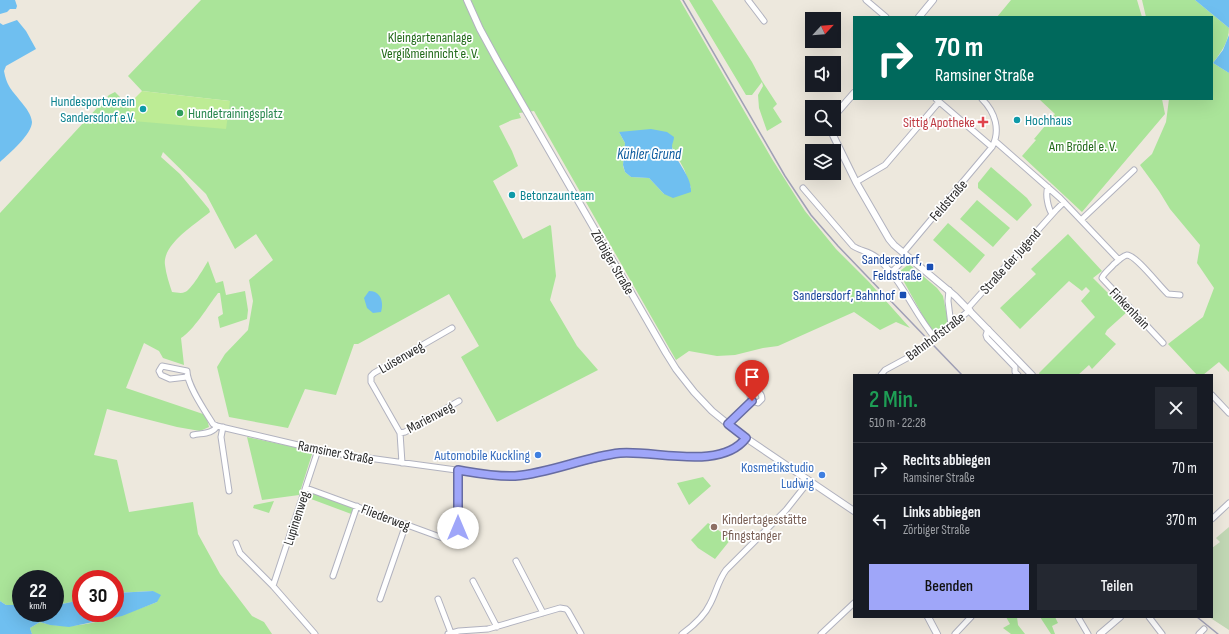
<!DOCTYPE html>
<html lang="de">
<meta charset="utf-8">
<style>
:root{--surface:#171b24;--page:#242831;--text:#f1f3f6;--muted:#9ea1a6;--line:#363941;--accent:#9fa6f9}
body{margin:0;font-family:"Sofia Sans Condensed",sans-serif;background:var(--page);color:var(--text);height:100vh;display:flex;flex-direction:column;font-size:15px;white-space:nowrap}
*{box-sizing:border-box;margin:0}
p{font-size:13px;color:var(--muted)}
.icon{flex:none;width:22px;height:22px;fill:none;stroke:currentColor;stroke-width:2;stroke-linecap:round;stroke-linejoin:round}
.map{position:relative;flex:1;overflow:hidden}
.panel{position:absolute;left:853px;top:374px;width:360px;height:244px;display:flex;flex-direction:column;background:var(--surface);border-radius:0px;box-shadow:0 4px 16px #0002}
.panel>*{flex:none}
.hud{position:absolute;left:853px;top:16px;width:360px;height:84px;border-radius:0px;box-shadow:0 4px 16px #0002;background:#00695c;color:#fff;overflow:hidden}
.needle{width:26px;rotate:64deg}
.fabs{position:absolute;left:805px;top:12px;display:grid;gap:8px}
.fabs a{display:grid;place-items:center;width:36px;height:36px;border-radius:0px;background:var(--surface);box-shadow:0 4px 16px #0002;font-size:20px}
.speed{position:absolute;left:12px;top:570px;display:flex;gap:8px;font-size:20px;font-weight:700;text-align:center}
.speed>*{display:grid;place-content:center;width:52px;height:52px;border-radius:50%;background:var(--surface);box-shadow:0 4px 16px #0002;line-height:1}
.speed small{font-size:10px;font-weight:400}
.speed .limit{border:6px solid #d22;background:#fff;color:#111}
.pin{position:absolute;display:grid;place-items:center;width:34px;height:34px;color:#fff;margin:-41px -17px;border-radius:50% 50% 50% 0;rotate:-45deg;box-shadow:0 0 4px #0007}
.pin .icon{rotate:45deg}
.me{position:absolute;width:44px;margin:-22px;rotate:0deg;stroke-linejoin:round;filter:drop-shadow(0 0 3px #0008)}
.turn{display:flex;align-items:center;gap:14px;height:84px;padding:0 16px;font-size:18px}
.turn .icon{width:52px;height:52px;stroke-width:2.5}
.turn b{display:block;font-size:28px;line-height:34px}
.round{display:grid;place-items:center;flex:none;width:42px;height:42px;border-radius:0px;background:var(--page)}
.head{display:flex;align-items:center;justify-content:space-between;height:68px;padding:0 16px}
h1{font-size:24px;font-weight:600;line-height:30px;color:#1e9e55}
.cta{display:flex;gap:8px;margin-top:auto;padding:8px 16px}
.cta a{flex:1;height:46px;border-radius:0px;background:var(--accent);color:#111;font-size:16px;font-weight:600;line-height:46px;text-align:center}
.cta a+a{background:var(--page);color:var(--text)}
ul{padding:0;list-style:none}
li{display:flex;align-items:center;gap:12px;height:52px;padding:0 16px;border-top:1px solid var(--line)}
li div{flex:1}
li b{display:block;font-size:15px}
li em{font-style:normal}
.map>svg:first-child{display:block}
</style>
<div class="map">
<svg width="1229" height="634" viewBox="0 0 1229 634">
<rect width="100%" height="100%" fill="#ede8dd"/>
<path fill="#aae499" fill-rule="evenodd" d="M201,0h479l92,159 33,52 31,38 33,33 41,46 -14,-6 -16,8 -26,-18 -76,34 -15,2 -28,7 -18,1 -28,-5 -13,9 -142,-249 -15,2 2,5 -9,2 -13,6 13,25 6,15 -25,15 30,58 27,-14 1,1 5,50 -6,24 27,46 21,24 -101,52 -36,-65 18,-11 -30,-52 -91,50h-4l-18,51 -31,-6 -17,39 -59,-11 -12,-50 8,-13 23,-24 5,-29 -4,-21 24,-20 -17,-26 -21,15 -29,-55 -43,-42 -2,5 19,17 29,35 1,3c-14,12 -48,32 -45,53 1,9 4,18 7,27 4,0 9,2 13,0 6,-2 19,-24 23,-31l8,22 7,-2 3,14 19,-4 3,19 -1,9 -27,9 -2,-11 5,-3 -3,-21h-2c-9,12 -25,38 -37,45l3,27 -21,-7 -4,-7 -15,-8 -18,45 80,27 3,12 -9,4 -23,-4 -70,-18 -13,46 23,5 12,52 64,-10 5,32 22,40 32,42 12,6 8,12h-240l-2,-6 10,-6c36,12 82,-7 117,-20l-4,-11 -38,2v-14h-34v21l-19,4h-7v-25h-34v26h-15l-6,-4v-388l109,-118 6,-3 13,13 6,16 96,-20 -88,-10 -14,-15zM619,132l53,15 12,22 7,19 -27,6 -15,-16 -18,-1 -6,-5 -2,-6 2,-23z
M689,0h23l40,62 10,19 15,23 -4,4 9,14 -15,9 -8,-23 -1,-13 5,-9 -1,-4 -10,13h-6z
M1011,0h126l5,17h-145z
M1142,0h53l34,28c0,14 -8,24 -16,35l16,10v299l-10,-10 -16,13h-6l-29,-31 35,-27 11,-29 -17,-25 3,-18 -30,-36 -11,-18 -19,-26 12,-11 14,-32 3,-23h43v-82h-66z
M1039,99h123l3,15 -83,98 -60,-56 14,-16 -2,-1 21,-25z
M991,167l36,31 5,7 -15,16 -39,-33v-5z
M977,200l33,28 -17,19 -33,-28z
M948,223l37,32 -15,18 -37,-33z
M1068,234l34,37 -9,7 34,34 -20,18 -2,4 11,10 -24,25 -3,-4 -11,10h-38l-1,-2 56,-56 -14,-16 9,-10 -4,-4 -4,4 -13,-10 -49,48 -20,-21 36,-34 -5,-5z
M909,264l28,24 6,8 5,25 -9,10 -5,2 -4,-4 -27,-49 -8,-5z
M247,437l66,14 -14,44 -37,5z
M703,477l8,9 -22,19 -12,-22z
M306,488l51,18 -3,9 -51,-19z
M274,501l-5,12 -16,-5 1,-3z
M446,518l12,5 -4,9 -14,5z
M708,523l23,16 -16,20 -17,-11 -7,-8z
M1006,617h11l1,8 7,9h-14l-8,-6 7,-4z
M1040,617h15l3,6 -6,3 3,8h-4z"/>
<path fill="#c1d7b4" d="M1229,527v103l-20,-13h3v-69l8,-6 -4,-4z"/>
<path fill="#bdec95" d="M142,91l88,10 -4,28 -93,-8 -5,-16z"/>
<path fill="#6fbff0" d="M0,0h15l2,6 -1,3h-6l-3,3 -7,2z
M1195,0h34v28z
M17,20l9,11 10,18 -30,17 -2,5c3,16 8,19 18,32 4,5 9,11 10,19 0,12 -23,32 -32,40v-139l3,2z
M1229,35v38l-16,-10 10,-13z
M651,129l16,3 7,5c0,3 -2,7 -2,9 1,13 20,29 19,46l-18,6 -9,-4 -15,-16 -18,-1 -6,-5 -2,-7 2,-22 -6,-11z
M369,291c12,0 15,11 12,21l-8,1 -6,-5 -3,-10z
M153,591l8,4 -4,7 -35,14 -53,11 -19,-2 -10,-3 -10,6 2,6h-32v-33l6,4h15v8h34v-9h7l19,-4v13h34v-20z"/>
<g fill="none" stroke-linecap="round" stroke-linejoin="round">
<defs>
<path id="minor" d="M748,0l16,21
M866,0l20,17
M936,99l56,48
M995,141l65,57 59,62
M856,182l29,-17 54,-63
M1048,187c-3,7 0,21 4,27
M803,188l50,58c7,5 16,5 23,11 26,22 37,55 59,81
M1081,220l53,-50
M903,253l89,-106c9,-17 3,-35 -10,-48
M891,273l16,-17
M949,290l-1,11 3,24
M968,308l88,-98 8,-8
M988,329l-2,6 1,3 28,29v5l3,3
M1163,343l-61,-65c2,-5 8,-9 12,-14 4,-3 8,-8 13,-9 9,0 33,32 41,39l12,1
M881,375l4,-5 24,-13 17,-12 44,-35
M187,377l-17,2 -9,-4 -2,-4 3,-5 25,5c0,14 18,40 26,53l4,2 115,27 168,23h15l16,-3 91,-20 85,4c14,-3 29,-7 39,-19
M1212,395l17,18
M728,424l24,-23 6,2 4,-4c0,-5 -2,-7 -7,-9l-4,2 -1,4 2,5
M223,427l-2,10 8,54
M400,433l5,-1 54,-31
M193,435c9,-2 20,-1 24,-9
M402,463l-2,-30 -29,-51v-6l3,-3 78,-45
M306,488l134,49 5,1 13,-10 -1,-58
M1212,519l17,-16
M236,543l4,10 33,33 42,48
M516,561l27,52
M333,576l24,-70
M473,581l24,46
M273,586l45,-136
M380,599l26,-75
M438,599l13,34
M1078,617l10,17
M1149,617l13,17
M448,634l11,-3 29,-2 72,-21 6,1 2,2 13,23
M682,634c11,-8 22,-17 28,-30 6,-11 8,-23 16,-34l60,-60 23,-29
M821,634l33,-31
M955,634l16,-17
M1199,634l5,-5"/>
<path id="tertiary" d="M467,0l13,29 18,33 168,291 10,16 18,23 18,19 16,13 18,14 108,73
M919,17l14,-17
M834,116l20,-23
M830,129l26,53 33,57 5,6 61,51 77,79
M928,617l9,17
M1100,634l20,-17"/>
</defs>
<use href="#minor" stroke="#b1b2bf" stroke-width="7"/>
<use href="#tertiary" stroke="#b1b2bf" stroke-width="8"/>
<use href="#minor" stroke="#fff" stroke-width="5"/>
<use href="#tertiary" stroke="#fff" stroke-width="6"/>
<path stroke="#a0a0b6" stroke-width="1.5" d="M683,0l102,176 26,39 27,31 124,129
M1197,617l21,17"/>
</g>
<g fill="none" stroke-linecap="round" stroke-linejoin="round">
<defs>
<path id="route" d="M458,528v-58c18,3 38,7 57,6 36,-3 69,-19 105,-23 35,-3 101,18 126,-15l-18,-14 24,-23"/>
</defs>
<use href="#route" stroke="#676ca2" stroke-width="10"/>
<use href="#route" stroke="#9fa6f9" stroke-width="7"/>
</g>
<g fill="#0f9aa8" stroke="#fff" stroke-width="1.5">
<circle cx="143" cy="109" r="4"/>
<circle cx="1017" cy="120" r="4"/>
<circle cx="512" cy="195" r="4"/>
</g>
<circle fill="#2e9e5b" stroke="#fff" stroke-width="1.5" cx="180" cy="113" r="4"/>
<path fill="#e0444e" stroke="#fff" stroke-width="1.5" d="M981 116h4v4h4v4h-4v4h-4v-4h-4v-4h4z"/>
<g fill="#1a4fb4" stroke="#fff" stroke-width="1.5">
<rect x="926" y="263" width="8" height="8" rx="2"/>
<rect x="899" y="291" width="8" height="8" rx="2"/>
</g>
<g fill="#3f7fe0" stroke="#fff" stroke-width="1.5">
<circle cx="538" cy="455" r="4"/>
<circle cx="822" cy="475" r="4"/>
</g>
<circle fill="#8d6e63" stroke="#fff" stroke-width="1.5" cx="714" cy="527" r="4"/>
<g text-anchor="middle" stroke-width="3.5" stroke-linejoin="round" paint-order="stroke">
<g font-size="14" fill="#216a19" stroke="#fff">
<text x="430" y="42">Kleingartenanlage<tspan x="430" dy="16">Vergißmeinnicht e. V.</tspan></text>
<text x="1083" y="151">Am Brödel e. V.</text>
</g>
<g font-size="14" fill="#0d838f" stroke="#fff" text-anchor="start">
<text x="135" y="106" text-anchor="end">Hundesportverein<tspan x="135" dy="16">Sandersdorf e.V.</tspan></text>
<text x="1025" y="125">Hochhaus</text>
<text x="520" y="200">Betonzaunteam</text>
</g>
<g font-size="14" fill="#27864d" stroke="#fff" text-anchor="start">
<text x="188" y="118">Hundetrainingsplatz</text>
</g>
<g font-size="14" fill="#be3a42" stroke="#fff" text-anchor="end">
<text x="975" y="127">Sittig Apotheke</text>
</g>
<g font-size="14" fill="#2b2b2b" stroke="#fff">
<text transform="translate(948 200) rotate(-49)" y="5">Feldstraße</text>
<text transform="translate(1010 261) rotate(-48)" y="5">Straße der Jugend</text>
<text transform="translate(613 262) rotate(60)" y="5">Zörbiger Straße</text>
<text transform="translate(1130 308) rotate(46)" y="5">Finkenhain</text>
<text transform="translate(935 336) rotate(-37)" y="5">Bahnhofstraße</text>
<text transform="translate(401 357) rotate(-30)" y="5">Luisenweg</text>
<text transform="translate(430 417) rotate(-28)" y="5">Marienweg</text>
<text transform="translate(336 452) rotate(11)" y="5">Ramsiner Straße</text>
<text transform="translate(386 517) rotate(21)" y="5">Fliederweg</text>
<text transform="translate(296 518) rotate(-72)" y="5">Lupinenweg</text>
</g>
<g font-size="14" fill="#164399" stroke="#fff" text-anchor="end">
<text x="922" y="264">Sandersdorf,<tspan x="922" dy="16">Feldstraße</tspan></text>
<text x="895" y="300">Sandersdorf, Bahnhof</text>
</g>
<g font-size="14" fill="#366cbe" stroke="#fff" text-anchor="end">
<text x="530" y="460">Automobile Kuckling</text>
<text x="814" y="472">Kosmetikstudio<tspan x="814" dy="16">Ludwig</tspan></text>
</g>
<g font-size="14" fill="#785e54" stroke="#fff" text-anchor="start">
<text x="722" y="524">Kindertagesstätte<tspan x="722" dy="16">Pfingstanger</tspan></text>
</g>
<g font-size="15" font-style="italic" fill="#0c5b9e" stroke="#fff">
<text x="649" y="159">Kühler Grund</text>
</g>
</g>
</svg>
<div class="fabs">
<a><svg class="needle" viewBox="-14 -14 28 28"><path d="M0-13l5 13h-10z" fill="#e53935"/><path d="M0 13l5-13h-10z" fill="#9ea1a6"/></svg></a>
<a><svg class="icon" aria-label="sound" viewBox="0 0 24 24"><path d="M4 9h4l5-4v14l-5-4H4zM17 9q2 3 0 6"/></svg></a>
<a><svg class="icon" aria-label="search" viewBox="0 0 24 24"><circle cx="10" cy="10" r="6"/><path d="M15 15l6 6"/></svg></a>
<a><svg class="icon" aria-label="layers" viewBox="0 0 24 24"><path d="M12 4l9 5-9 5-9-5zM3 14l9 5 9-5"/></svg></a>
</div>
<div class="speed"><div>22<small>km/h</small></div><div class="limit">30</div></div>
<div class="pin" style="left:752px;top:401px;background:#d93025"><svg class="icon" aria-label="arrive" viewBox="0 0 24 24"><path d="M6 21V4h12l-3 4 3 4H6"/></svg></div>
<svg class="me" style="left:458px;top:528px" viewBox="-20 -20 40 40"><circle r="19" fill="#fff"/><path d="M0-13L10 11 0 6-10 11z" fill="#9fa6f9"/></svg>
<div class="hud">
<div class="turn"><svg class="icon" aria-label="right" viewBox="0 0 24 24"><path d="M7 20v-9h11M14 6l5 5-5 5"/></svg><div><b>70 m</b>Ramsiner Straße</div></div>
</div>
<section class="panel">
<div class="head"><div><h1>2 Min.</h1><p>510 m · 22:28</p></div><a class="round"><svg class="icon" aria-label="close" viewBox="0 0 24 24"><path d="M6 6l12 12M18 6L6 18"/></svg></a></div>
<ul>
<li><svg class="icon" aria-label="right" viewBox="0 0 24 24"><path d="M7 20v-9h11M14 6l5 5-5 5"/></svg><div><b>Rechts abbiegen</b><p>Ramsiner Straße</p></div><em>70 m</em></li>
<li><svg class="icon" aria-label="left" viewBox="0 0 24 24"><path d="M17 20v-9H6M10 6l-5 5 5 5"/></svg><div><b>Links abbiegen</b><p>Zörbiger Straße</p></div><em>370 m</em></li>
</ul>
<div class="cta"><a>Beenden</a><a>Teilen</a></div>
</section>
</div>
